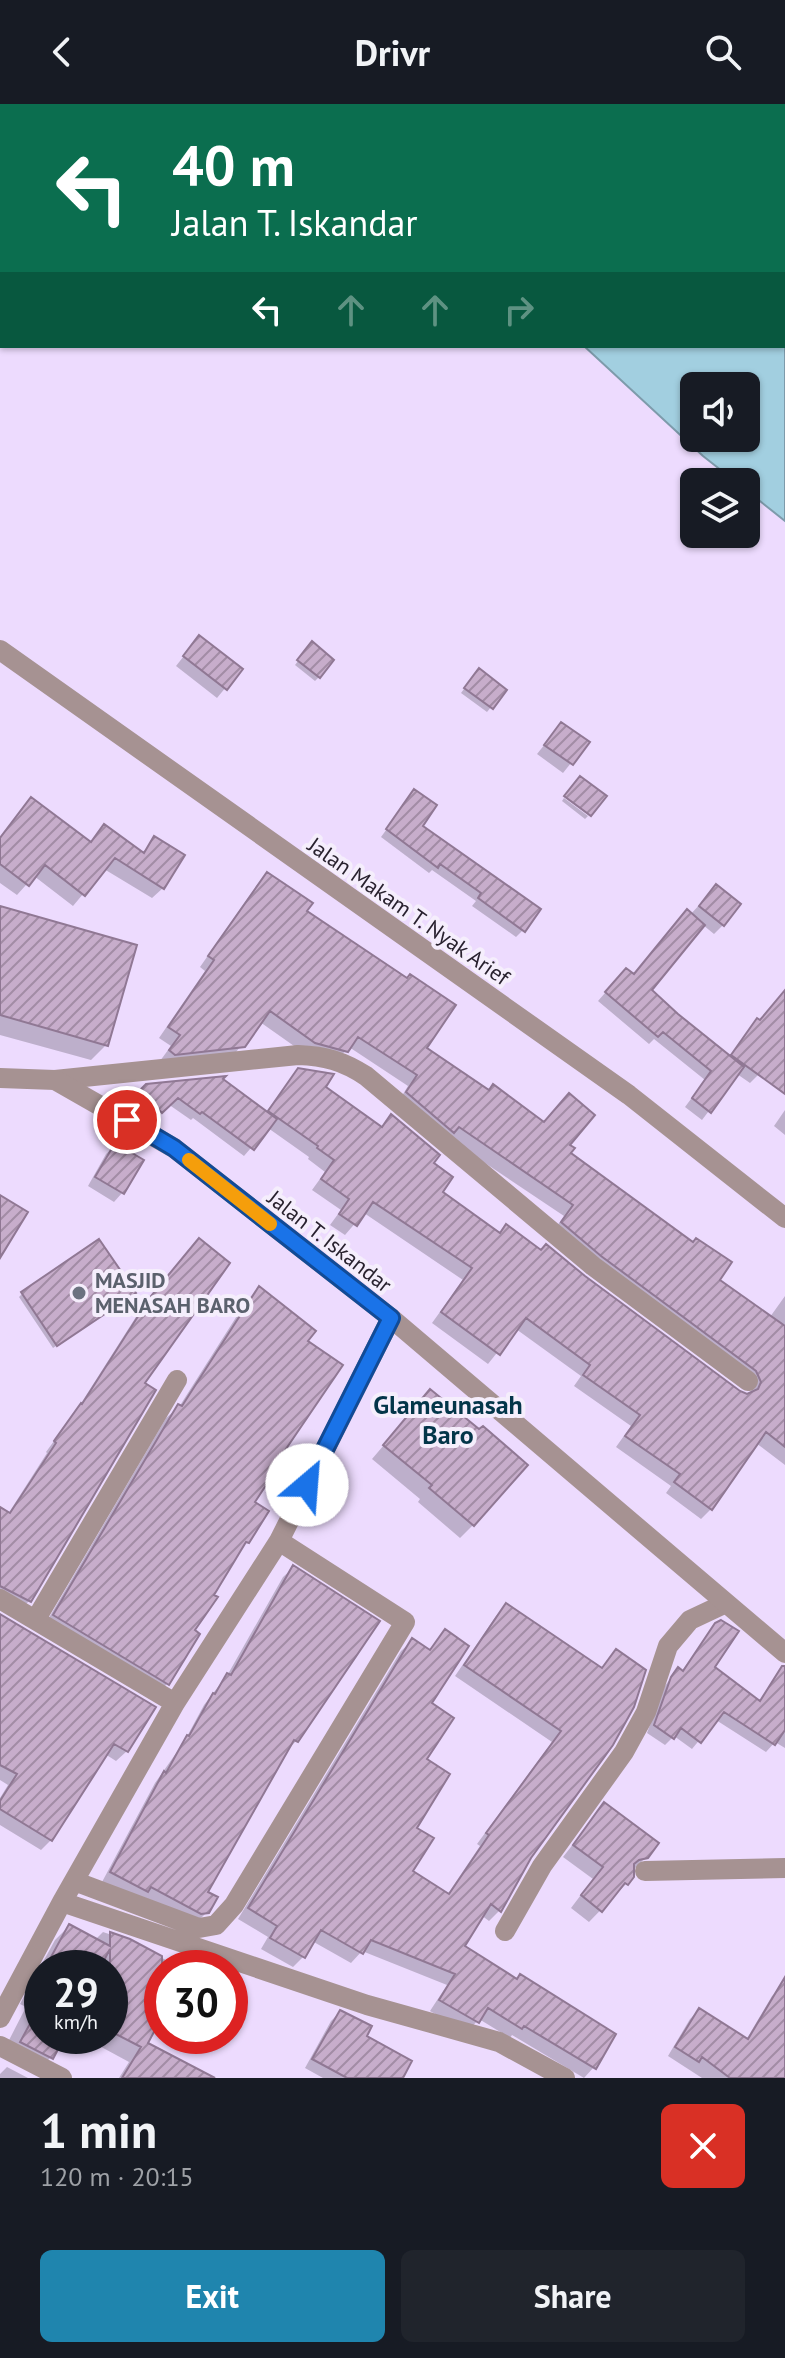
<!DOCTYPE html>
<meta charset="utf-8">
<style>
:root{--surface:#171b24;--page:#20242c;--text:#f1f3f6;--muted:#9ea1a6;--accent:#1f85ae}
body{margin:0;font-family:"PT Sans",sans-serif;background:var(--page);color:var(--text);height:100vh;display:flex;flex-direction:column;font-size:30px;white-space:nowrap}
*{box-sizing:border-box;margin:0}
p{font-size:26px;color:var(--muted)}
.icon{flex:none;width:44px;height:44px;fill:none;stroke:currentColor;stroke-width:2;stroke-linecap:round;stroke-linejoin:round}
.map{position:relative;height:1974px;overflow:hidden}
.sheet{display:flex;flex-direction:column;background:var(--surface);flex:1}
.sheet>*{flex:none}
.top-card{position:absolute;left:0px;top:0px;width:786px;height:244px;box-shadow:0 2px 6px #0004;background:#0b6e4f;color:#fff;overflow:hidden}
.controls{position:absolute;left:680px;top:268px;display:grid;gap:16px}
.controls a{display:grid;place-items:center;width:80px;height:80px;border-radius:12px;background:var(--surface);box-shadow:0 2px 6px #0004;font-size:40px}
.speed{position:absolute;left:24px;top:1846px;display:flex;gap:16px;font-size:40px;font-weight:700;text-align:center}
.speed>*{display:grid;place-content:center;width:104px;height:104px;border-radius:50%;background:var(--surface);box-shadow:0 2px 6px #0004;line-height:1}
.speed small{font-size:20px;font-weight:400}
.speed .limit{border:12px solid #d22;background:#fff;color:#111}
.pin{position:absolute;display:grid;place-items:center;width:68px;height:68px;color:#fff;margin:-34px;border:4px solid #fff;border-radius:50%;box-shadow:0 2px 8px #0007}
.me{position:absolute;width:88px;margin:-44px;rotate:27deg;stroke-linejoin:round;filter:drop-shadow(0 0 6px #0008)}
.turn{display:flex;align-items:center;gap:28px;height:168px;padding:0 40px;font-size:36px}
.turn .icon{width:104px;height:104px;stroke-width:2.5}
.turn b{display:block;font-size:56px;line-height:68px}
.lanes{display:flex;align-items:center;height:76px;padding:0 40px;background:#0003;justify-content:center;gap:40px;direction:ltr}
.lanes .off{opacity:.35}
.round{display:grid;place-items:center;flex:none;width:84px;height:84px;border-radius:12px;background:var(--page)}
.head{display:flex;align-items:center;justify-content:space-between;height:136px;padding:0 40px}
h1{font-size:48px;font-weight:800;line-height:60px}
.primary-button{display:flex;gap:16px;margin-top:auto;padding:16px 40px}
.primary-button a{flex:1;height:92px;border-radius:12px;background:var(--accent);color:#fff;font-size:32px;font-weight:800;line-height:92px;text-align:center}
.primary-button a+a{background:var(--page);color:var(--text)}
header{display:flex;justify-content:space-between;align-items:center;height:104px;padding:0 40px;background:var(--surface);font-size:36px;font-weight:800}
.map>svg:first-child{display:block}
</style>
<header><svg class="icon" aria-label="back" viewBox="0 0 24 24"><path d="M15 5l-7 7 7 7"/></svg>Drivr<svg class="icon" aria-label="search" viewBox="0 0 24 24"><circle cx="10" cy="10" r="6"/><path d="M15 15l6 6"/></svg></header>
<div class="map">
<svg width="785" height="1974" viewBox="0 0 785 1974">
<defs>
<pattern id="building-hatch" width="6" height="6" patternUnits="userSpaceOnUse" patternTransform="scale(2)"><rect width="6" height="6" fill="#c7adcb"/><path d="M-1 1l2-2M0 6l6-6M5 7l2-2" fill="none" stroke="#a28ca5"/></pattern>
</defs>
<rect width="100%" height="100%" fill="#eddbfe"/>
<path fill="#a2cfe0" stroke="#7e9bab" stroke-width="2" fill-rule="evenodd" d="M271,0h492l3,2h-491z
M784,15l1,1v401l-39,-31v-8h-10l-33,-26 -119,-110h200zM694,282h52v52h-52z"/>
<path fill="#0003" d="M191,543l49,23 -23,28 -41,-32z
M308,544l11,29 -4,4 -20,-16z
M475,570l30,16 -18,22 -26,-19z
M561,620l26,19 -24,30 -26,-19z
M414,688l6,34 103,104 -7,7 -44,-31 4,-5 -44,-31 -3,3 -48,-36z
M564,694l24,18 -3,3 -23,-18z
M31,695l58,44 15,-17 37,28 14,-15 8,49 -11,10 -48,-29 -31,37 -39,-30 -17,19 -17,-12v-46z
M267,771l38,37 119,136 143,97 2,8 148,128 53,36 15,-21v169l-29,-22 -45,66 -10,10 -35,-26 5,-7 -55,-39 15,-21 -57,-40 7,-10 -65,-47 -28,35 -56,-41 31,-43 -99,-67 -19,22 -15,-10 11,-15 -29,-20 13,-18 -17,-13 1,-2 -41,-29 -24,28 -51,-38 -2,2 -23,-16 -15,15 -19,-20 13,-13 118,27 34,-43 81,58 11,-11 40,47 9,29 59,41 41,18 44,26 155,115 8,3 5,-2 -6,-13 -194,-148 12,-17 -167,-112 11,-18 -59,-39 -13,14 -32,-8 -44,-31 -28,35 -72,4 11,-15 -12,-8 46,-67 -5,-4 57,-82z
M716,783l7,38 -9,9 -11,-9 -54,65 80,67 29,-37v55l-8,8 -13,-9 -35,46 -17,-13 20,-27 -51,-41 -5,5 -51,-43 20,-23 15,-2z
M0,804l106,137 -15,15 -91,-25z
M785,1006v25l-11,-9z
M115,1042l7,47 -8,9 -26,-16 18,-32z
M199,1136l-57,144 -113,217 -10,10 -19,-19v-83l8,5 39,-61 -1,-1 32,-44 63,-99z
M259,1185l46,52 -12,92 -41,70 -5,39 -10,10 -44,79 -25,52 -12,12 -113,-67 123,-210 13,-11 68,-107z
M23,1189l106,4 -76,51 -34,-51z
M430,1287l43,134 -13,13 -42,-36 2,-3 -48,-40z
M293,1464l3,173 -9,10 -81,141 1,20 -10,10 -95,-40 53,-99 29,-41 20,-37 24,-31 55,-97z
M506,1501l94,64 16,-18 -86,206 -30,53 -11,11 -8,-6 -19,31 132,121 -10,11 -72,-43 -2,3 -31,-19 -12,13 -37,-21 17,-26 -85,-34 -11,12 -39,-22 -9,16 -10,10 -32,-18 7,-12 -30,-18 163,-268 11,-10 16,11 17,-20 -16,72 -19,168 37,23 33,-49 -3,-2 75,-102 -97,-66 41,-60z
M0,1512l127,135 -11,10 -11,-7 -54,86 -10,10 -41,-25v-27l8,-13 -8,-5z
M716,1520l-3,43 46,35 14,-18 12,9v55l-10,-6 -9,10 -50,-32 -24,29 -18,-13 -9,9 -18,-12 17,-46 7,-9 10,-6z
M604,1701l42,52 -12,12 -8,15 -37,38 -18,-14 22,-29 -30,-22z
M69,1822l26,14 8,-8 27,9 51,27h-19v45l-17,31 66,34h-92l10,-16 -48,-26h29v-68h-68v68h20l-11,21 -14,14 -32,-23 21,-41 -6,-3 35,-64z
M781,1884l4,2v88h-83l-34,-22 22,-37 9,-9 47,30 26,-44z
M340,1908l24,25 36,41h-77l-18,-10 26,-47z
M7,1963l21,11h-28v-4z"/>
<path fill="url(#building-hatch)" stroke="#907894" stroke-width="2" d="M199,531l44,34 -16,21 -44,-34z
M312,537l22,19 -14,18 -23,-18z
M479,564l28,22 -14,19 -29,-21z
M561,618l29,20 -17,23 -29,-20z
M580,672l27,20 -16,20 -27,-20z
M414,685l23,16 -14,21 118,83 -16,23 -47,-34 3,-5 -41,-29 -2,4 -52,-39z
M31,693l60,45 13,-18 40,29 10,-17 31,19 -21,34 -49,-31 -30,38 -40,-31 -16,21 -29,-22v-26z
M267,768l46,31 -6,8 100,67 3,-4 46,31 -29,43 62,42 4,-6 51,38 25,-29 26,22 -25,30 5,3 -4,5 122,89 3,-4 36,24 -12,18 65,46v121l-19,-15 -54,78 -38,-28 6,-8 -55,-38 15,-21 -57,-40 7,-10 -64,-47 -26,37 -59,-43 31,-44 -99,-66 -16,24 -18,-12 10,-15 -28,-20 13,-19 -17,-12 1,-2 -50,-35 30,-43 36,6 -8,13 56,40 9,-13 49,41 -6,8 19,14 -10,15 57,41 6,-9 35,26 5,-6 39,32 155,115 7,3 11,-5 3,-7 -5,-11 -155,-115 -40,-34 12,-17 -114,-78 -5,6 -48,-41 11,-17 -59,-38 -10,15 -33,-9 -45,-32 -25,36 -70,8 -6,-5 11,-15 -12,-8 46,-67 -6,-4z
M716,780l25,20 -17,22 -25,-20z
M0,802l137,39 -29,101 -108,-31z
M687,805l18,16 -53,65 26,24 66,53 -33,46 -19,-15 19,-27 -48,-39 -5,5 -53,-45 21,-24 8,6z
M785,886v104l-54,-39 26,-37 3,2z
M226,972l-3,3 54,40 -23,31 -52,-38 -2,2 -22,-16 -16,15 -22,-23 6,-6z
M115,1039l29,17 -20,34 -29,-17z
M0,1091l28,17 -28,46z
M199,1134l31,25 -85,120 11,7 -125,212 -31,-16v-79l10,6 46,-70 -2,-2 27,-38 1,1 69,-108z
M99,1135l37,54 -79,53 -36,-54z
M259,1182l57,45 -8,10 35,24 -72,106 3,2 -19,29 14,9 -20,32 -3,-1 -32,53 4,2 -23,33 5,4 -31,51 -116,-70 125,-211 4,2z
M430,1285l49,40 4,-3 45,39 -54,61 -45,-38 3,-3 -49,-40z
M293,1461l87,56 -82,121 -4,-2 -86,152 10,5 -9,16 -8,1 -50,-27 -3,5 -38,-20 54,-101 2,2 21,-38 2,1 24,-43 2,1 12,-21 4,2z
M506,1499l96,65 14,-19 30,21 -12,37 -21,38 -82,113 -30,54 -10,-8 -26,42 52,33 3,-5 96,60 -20,35 -72,-43 -2,3 -34,-21 -9,15 -40,-23 16,-26 -84,-34 -8,14 -42,-24 -16,28 -35,-20 7,-12 -29,-18 164,-270 18,12 15,-21 24,17 -37,57 22,15 -27,41 23,15 -33,54 17,10 -21,33 36,23 40,-59 -3,-2 75,-102 -97,-66z
M0,1510l156,93 -28,45 -14,-8 -62,97 -52,-32v-8l17,-27 -17,-9z
M721,1516l18,11 -24,36 45,34 22,-35h3v64l-10,15 -51,-33 -23,31 -20,-15 -7,11 -20,-14 17,-48 7,-10 5,4 32,-48z
M604,1698l55,41 -11,15 -9,2 -5,4v13l-6,8 -3,-2 -23,29 -21,-17 22,-28 -30,-22z
M69,1820l41,22v-14l20,7 32,17v61l-14,26 67,35h-93l19,-31 -31,-16v-82l-10,19h-55z
M785,1873v101h-55l-28,-21 -3,5 -24,-15 24,-39 49,31z
M42,1898v34h23l-12,23 -33,-17z
M340,1906l32,16 -5,10 45,25 -9,17h-56l-35,-19z"/>
<g fill="none" stroke-linecap="round" stroke-linejoin="round">
<path stroke="#a69292" stroke-width="20" d="M55,976l243,-25c27,1 45,6 68,21l227,190 155,115
M0,1495l175,104
M36,1515l141,-239
M645,1767l140,-3
M74,1777l125,47 17,-3 18,-20 171,-283 -126,-81
M62,1798l305,103 132,37 66,36
M505,1827l37,-65 82,-114 22,-40 22,-66 22,-26 34,-16
M0,1914l62,-116 113,-199 104,-162 112,-223
M0,1942l62,32"/>
<path stroke="#a69292" stroke-width="20" d="M0,546l629,445 156,123
M0,974l55,2 119,68 217,170 394,335"/>
</g>
<g fill="none" stroke-linecap="round" stroke-linejoin="round">
<defs>
<path id="route" d="M127,1016l47,28 217,170 -84,167"/>
</defs>
<use href="#route" stroke="#114b97" stroke-width="20"/>
<use href="#route" stroke="#1a73e8" stroke-width="14"/>
<path stroke="#f59e0b" stroke-width="14" d="M189,1056l81,64"/>
</g>
<circle fill="#6b7280" stroke="#f5eefc" stroke-width="3" cx="79" cy="1189" r="8"/>
<g text-anchor="middle" stroke-width="8" stroke-linejoin="round" paint-order="stroke">
<g font-size="22" fill="#29222f" stroke="#f5eefc">
<text transform="translate(409 807) rotate(35)" y="8">Jalan Makam T. Nyak Arief</text>
<text transform="translate(330 1137) rotate(38)" y="8">Jalan T. Iskandar</text>
</g>
<g font-size="22" font-weight="bold" fill="#5b616d" stroke="#f5eefc" text-anchor="start">
<text x="95" y="1184">MASJID<tspan x="95" dy="25">MENASAH BARO</tspan></text>
</g>
<g font-size="26" font-weight="bold" fill="#033549" stroke="#f5eefc">
<text x="448" y="1310">Glameunasah<tspan x="448" dy="30">Baro</tspan></text>
</g>
</g>
</svg>
<div class="controls">
<a><svg class="icon" aria-label="sound" viewBox="0 0 24 24"><path d="M4 9h4l5-4v14l-5-4H4zM17 9q2 3 0 6"/></svg></a>
<a><svg class="icon" aria-label="layers" viewBox="0 0 24 24"><path d="M12 4l9 5-9 5-9-5zM3 14l9 5 9-5"/></svg></a>
</div>
<div class="speed"><div>29<small>km/h</small></div><div class="limit">30</div></div>
<div class="pin" style="left:127px;top:1016px;background:#d93025"><svg class="icon" aria-label="arrive" viewBox="0 0 24 24"><path d="M6 21V4h12l-3 4 3 4H6"/></svg></div>
<svg class="me" style="left:307px;top:1381px" viewBox="-20 -20 40 40"><circle r="19" fill="#fff"/><path d="M0-13L10 11 0 6-10 11z" fill="#1a73e8"/></svg>
<div class="top-card">
<div class="turn"><svg class="icon" aria-label="left" viewBox="0 0 24 24"><path d="M17 20v-9H6M10 6l-5 5 5 5"/></svg><div><b>40 m</b>Jalan T. Iskandar</div></div>
<div class="lanes"><svg class="icon" aria-label="left" viewBox="0 0 24 24"><path d="M17 20v-9H6M10 6l-5 5 5 5"/></svg><svg class="icon off" aria-label="ahead" viewBox="0 0 24 24"><path d="M12 20V5M6 11l6-6 6 6"/></svg><svg class="icon off" aria-label="ahead" viewBox="0 0 24 24"><path d="M12 20V5M6 11l6-6 6 6"/></svg><svg class="icon off" aria-label="right" viewBox="0 0 24 24"><path d="M7 20v-9h11M14 6l5 5-5 5"/></svg></div>
</div>
</div>
<section class="sheet">
<div class="head"><div><h1>1 min</h1><p>120 m · 20:15</p></div><a class="round" style="background:#d93025;color:#fff"><svg class="icon" aria-label="close" viewBox="0 0 24 24"><path d="M6 6l12 12M18 6L6 18"/></svg></a></div>
<div class="primary-button"><a>Exit</a><a>Share</a></div>
</section>
